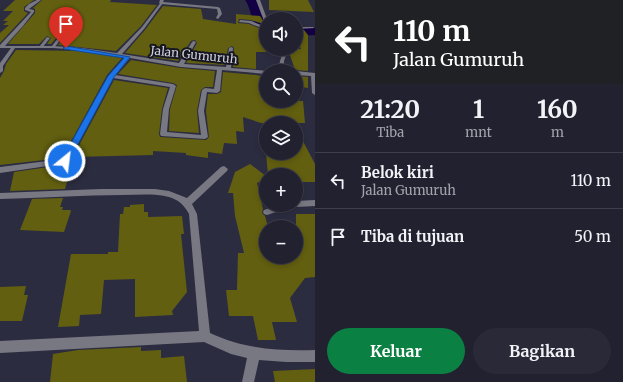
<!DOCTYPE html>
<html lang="id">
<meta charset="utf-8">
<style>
:root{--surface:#212130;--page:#292938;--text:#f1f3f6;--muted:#a2a3ab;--line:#3e3e4c;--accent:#0b8043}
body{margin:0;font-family:Merriweather,serif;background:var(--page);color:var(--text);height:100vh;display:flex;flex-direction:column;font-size:15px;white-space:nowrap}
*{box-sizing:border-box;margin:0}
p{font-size:13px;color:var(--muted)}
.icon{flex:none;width:22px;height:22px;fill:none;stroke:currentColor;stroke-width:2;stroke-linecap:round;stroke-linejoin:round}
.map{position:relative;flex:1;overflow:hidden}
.sheet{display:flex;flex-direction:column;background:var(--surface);width:308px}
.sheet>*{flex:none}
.guide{background:#202124;color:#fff;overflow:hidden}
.fabs{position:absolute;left:259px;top:12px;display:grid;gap:8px}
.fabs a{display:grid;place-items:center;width:44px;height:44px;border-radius:50%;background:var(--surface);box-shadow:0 2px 6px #0003,0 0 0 1px var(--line);font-size:20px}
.pin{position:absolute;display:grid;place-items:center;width:34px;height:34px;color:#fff;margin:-41px -17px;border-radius:50% 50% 50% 0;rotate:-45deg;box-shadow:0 0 4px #0007}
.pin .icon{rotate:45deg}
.me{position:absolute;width:44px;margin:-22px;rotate:29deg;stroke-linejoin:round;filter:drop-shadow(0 0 3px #0008)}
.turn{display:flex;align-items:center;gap:14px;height:84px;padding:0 12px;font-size:18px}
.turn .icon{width:52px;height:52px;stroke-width:2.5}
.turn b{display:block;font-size:28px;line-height:34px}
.eta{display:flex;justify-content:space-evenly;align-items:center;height:68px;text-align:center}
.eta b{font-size:24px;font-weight:700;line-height:28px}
.button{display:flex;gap:8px;margin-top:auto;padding:8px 12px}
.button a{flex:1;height:46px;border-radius:24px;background:var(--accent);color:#fff;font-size:16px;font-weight:700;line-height:46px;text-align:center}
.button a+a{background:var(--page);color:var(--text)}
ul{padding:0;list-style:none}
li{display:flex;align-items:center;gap:12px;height:56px;padding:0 12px;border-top:1px solid var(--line)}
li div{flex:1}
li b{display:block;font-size:15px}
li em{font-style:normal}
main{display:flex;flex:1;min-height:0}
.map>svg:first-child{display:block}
</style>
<main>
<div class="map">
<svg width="315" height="382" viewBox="0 0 315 382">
<rect width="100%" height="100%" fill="#2c2c40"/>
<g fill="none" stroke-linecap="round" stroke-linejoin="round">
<path fill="#130044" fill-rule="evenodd" d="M245,0h14l7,20v10c-17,-4 -13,-19 -21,-30z
M315,27v8l-19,1v-8z"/>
</g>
<path fill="#625f10" d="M15,0h19l-10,7v4l4,2 -28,30v-10l9,-8h-6l5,-4h-5l10,-10h-10z
M42,0h69l-1,2 47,3 -16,21 -25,25 -58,-6 11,-14 -1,-2 -3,-1 -14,16h-4l4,-6 -4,-2 -8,8h-31l27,-31v-4l-2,-1z
M269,0h39l6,12 -45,-2z
M163,6l38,3 2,10 33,5v-10l24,2 6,9 -15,-5 -12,-1 -1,4 11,1 17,7v21h-10v17l-23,-2 1,-19 -2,-2 -4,2 -3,17 -39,-2 11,-20 -2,-3 -4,1 -13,20 -53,-8 20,-23z
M296,30h8l4,5v36l-13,-1 -6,-18v-3h12l-5,-13z
M16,50l66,1 40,7 -15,17 -45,83 -62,7v-87l4,-7 2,-7z
M131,60l50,8 34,3 -2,16h-8l-4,3 -4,21 2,22 -30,-2 1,-22 7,-24 -4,-2 -55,-9z
M223,72l33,3 10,2v12l-3,12h40l2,22h-44l-18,-6 1,15 -8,-1 1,13 -13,-1 -2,11 -14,-2v6l-22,-3v-2l-33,-2v4l-79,2 -9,32 -55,2 4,-19 55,-8 45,-84 54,8 -6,21 -3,25 1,3 46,3 3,-3 -3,-26 2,-17h9l4,-2z
M296,76l12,1v11l-12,-2z
M296,128l19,36v18h-19v-7h-28l-2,-22h30z
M250,164l16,12v3l-9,4 6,26 -1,4 3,3 3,11h-2v30h30v-43h19v63l-10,1 -15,20 7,24h-25l4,18h-18l-5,-24h-24l-3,-26h11l1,-37h6l-9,-37 -2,-23h-5l7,-21z
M63,198l-3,9h3l-1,3h8l1,1 -7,21 -44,-2 12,-31z
M144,204v8h4v5l34,-1 2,18h-3l6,58 -15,19 1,4 -38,2v-38l-31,1 -3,34 -21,1 -1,11 -21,1 13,-73h37v-2h10l2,-38h3l1,-7h6v-2z
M26,286l-2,9h4l-6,26h-22v-34z
M141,347v4l20,-1v8l23,-2 3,26h-137l3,-28 25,-4z
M315,369v13h-40l-2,-11z"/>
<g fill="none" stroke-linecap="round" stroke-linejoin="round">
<path fill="#787883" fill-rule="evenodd" d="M160,0h4l-1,2 55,5 2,1 2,6 -4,5 -2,-1 2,-4 -1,-5 -56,-5 -2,-1z
M65,29l3,1 -14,18h-2v-2z
M47,37l3,1 -8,10h-2l-1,-1z"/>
<path fill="#787883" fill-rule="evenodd" d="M37,0h4l-12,9 5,1v2l-11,14 -18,20h48l29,2 35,5 25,-26 19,-25 2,1 -19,26 -22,25 57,9 13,-21 2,-1 2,1 -12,22 42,3 3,-19 2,-1 2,1 -2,20 37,3h-2v3l-44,-4 -2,21 -3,2 -10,-1 -3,19 4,26 -3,2 -44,-3 -1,-2 3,-25 7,-22 -57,-9 -45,85 -68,10v-6l63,-8 45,-83 17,-19 -43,-7 -29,-2h-38l-12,18v5l-3,2v-10l11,-15h-11v-3l31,-33 -6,-2v-2l4,-4zM130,58l51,9 36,3 -3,19 -9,-1 -3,2 -4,21 3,24 -34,-3 2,-23 7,-23 -3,-2 -58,-9z
M256,0h4l7,19h-1v3l-2,-1z
M240,20l11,1 15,6v3l-17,-7 -10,-1z
M296,27h17l2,1 -19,1z
M284,49h4l-4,12v10h-6l2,-10z
M296,71l19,2v22l-3,-2 -1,-17 -15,-1z
M224,166l4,3 -1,2 -35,33 5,10 13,119c34,16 68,18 105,17v12h-29l-27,-2 -5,22h-12l5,-24 -16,-4 -27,-12 -204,11v-12l199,-10 -10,-117c-5,-9 -10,-14 -20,-17 -15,-4 -31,-2 -46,-2 -41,0 -82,3 -123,4v-6l101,-4h54l14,2 18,7 34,-31z
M315,200v6l-19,1 -4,-2h4v-4z
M278,205h14l-1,2 -24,8 -3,-1 -1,-2 1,-2z"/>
</g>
<path fill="#1a73e8" stroke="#114b97" d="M66,46l64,11 -16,20 -45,84 -4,3 -4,-3 47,-85 16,-18 -60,-9 -1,-1z"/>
<g text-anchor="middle" stroke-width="4" stroke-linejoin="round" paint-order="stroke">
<g font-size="12" fill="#cfd0dd" stroke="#15161f">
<text transform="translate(194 55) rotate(6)" y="4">Jalan Gumuruh</text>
</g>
</g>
</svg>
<div class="fabs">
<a><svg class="icon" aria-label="sound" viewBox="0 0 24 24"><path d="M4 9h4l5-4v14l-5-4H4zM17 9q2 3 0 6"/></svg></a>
<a><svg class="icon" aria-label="search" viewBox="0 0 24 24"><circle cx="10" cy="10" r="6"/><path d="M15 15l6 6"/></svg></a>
<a><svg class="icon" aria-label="layers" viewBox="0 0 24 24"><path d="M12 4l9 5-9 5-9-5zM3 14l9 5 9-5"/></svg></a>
<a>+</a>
<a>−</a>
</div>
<div class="pin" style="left:66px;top:48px;background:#d93025"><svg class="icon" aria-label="arrive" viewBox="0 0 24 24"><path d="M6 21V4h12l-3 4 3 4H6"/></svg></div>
<svg class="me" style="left:65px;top:161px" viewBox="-20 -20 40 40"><circle r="17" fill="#1a73e8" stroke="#fff" stroke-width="3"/><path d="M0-11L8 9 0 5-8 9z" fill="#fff"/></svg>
</div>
<section class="sheet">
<div class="guide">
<div class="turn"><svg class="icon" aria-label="left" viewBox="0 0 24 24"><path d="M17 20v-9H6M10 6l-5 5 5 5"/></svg><div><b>110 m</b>Jalan Gumuruh</div></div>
</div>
<div class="eta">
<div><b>21:20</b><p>Tiba</p></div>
<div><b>1</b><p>mnt</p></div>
<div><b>160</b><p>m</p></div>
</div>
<ul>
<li><svg class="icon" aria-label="left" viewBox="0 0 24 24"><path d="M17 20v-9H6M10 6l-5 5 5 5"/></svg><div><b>Belok kiri</b><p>Jalan Gumuruh</p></div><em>110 m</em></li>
<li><svg class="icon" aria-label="arrive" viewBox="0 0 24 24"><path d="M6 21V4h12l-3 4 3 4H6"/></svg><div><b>Tiba di tujuan</b></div><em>50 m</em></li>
</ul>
<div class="button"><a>Keluar</a><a>Bagikan</a></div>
</section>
</main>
